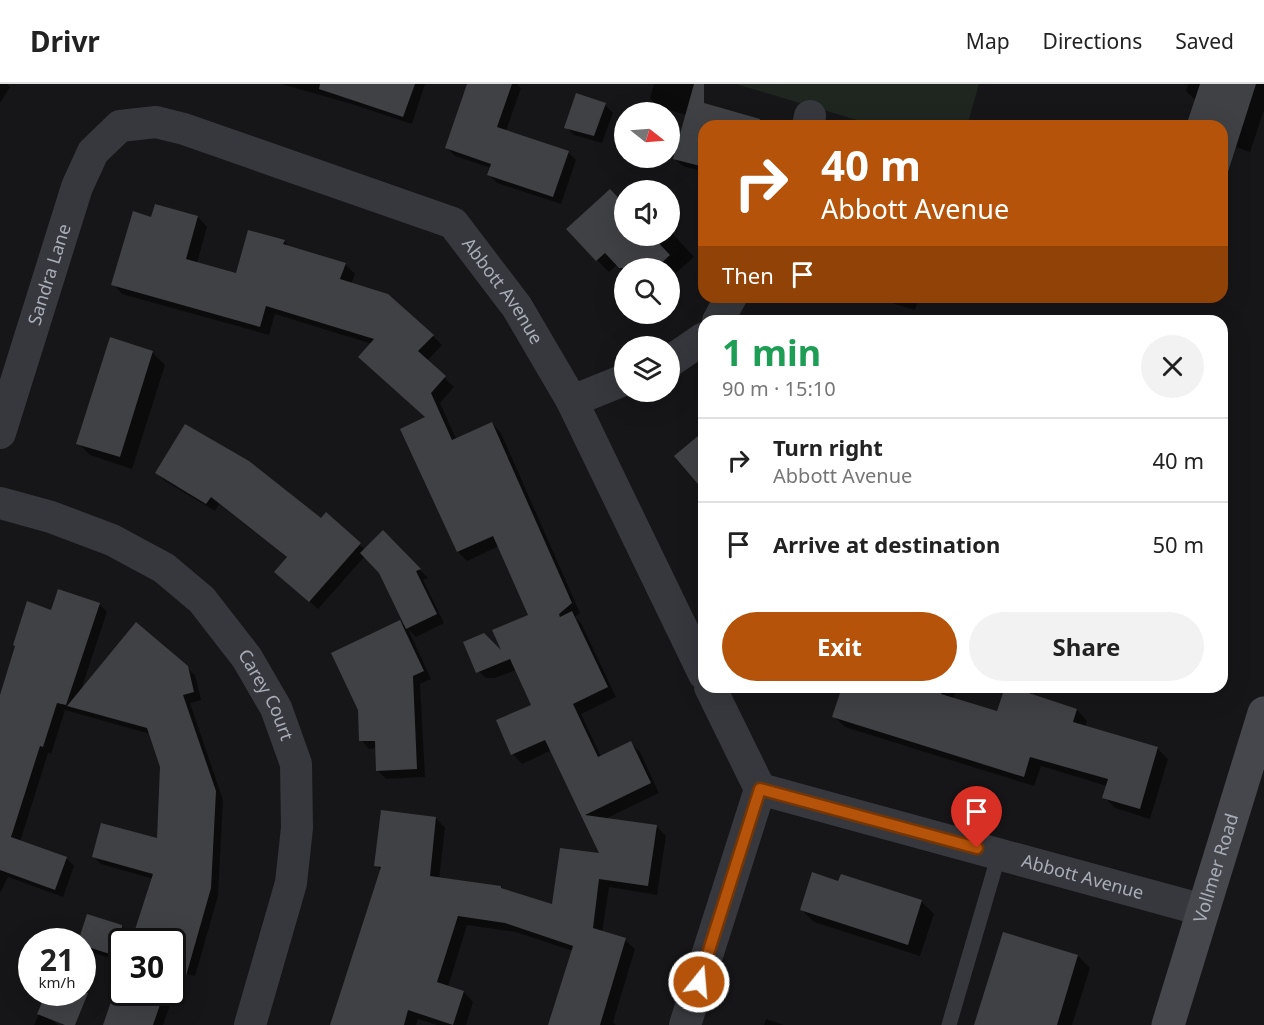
<!DOCTYPE html>
<meta charset="utf-8">
<style>
:root{--surface:#fff;--page:#f2f2f2;--text:#222;--muted:#767676;--line:#e0e0e0;--accent:#b45309}
body{margin:0;font-family:"Noto Sans",sans-serif;background:var(--page);color:var(--text);height:100vh;display:flex;flex-direction:column;font-size:22px;white-space:nowrap}
*{box-sizing:border-box;margin:0}
p{font-size:20px;color:var(--muted)}
.icon{flex:none;width:33px;height:33px;fill:none;stroke:currentColor;stroke-width:2;stroke-linecap:round;stroke-linejoin:round}
.map{position:relative;flex:1;overflow:hidden}
.details{position:absolute;left:698px;top:231px;width:530px;height:378px;display:flex;flex-direction:column;background:var(--surface);border-radius:18px;box-shadow:0 6px 24px #0002}
.details>*{flex:none}
.hud{position:absolute;left:698px;top:36px;width:530px;height:183px;border-radius:18px;box-shadow:0 6px 24px #0002;background:#b45309;color:#fff;overflow:hidden}
.needle{width:39px;rotate:107deg}
.tools{position:absolute;left:614px;top:18px;display:grid;gap:12px}
.tools a{display:grid;place-items:center;width:66px;height:66px;border-radius:50%;background:var(--surface);box-shadow:0 6px 24px #0002;font-size:30px}
.speed{position:absolute;left:18px;top:844px;display:flex;gap:12px;font-size:30px;font-weight:700;text-align:center}
.speed>*{display:grid;place-content:center;width:78px;height:78px;border-radius:50%;background:var(--surface);box-shadow:0 6px 24px #0002;line-height:1}
.speed small{font-size:15px;font-weight:400}
.speed .limit{border:3px solid #111;border-radius:9px;background:#fff;color:#111}
.pin{position:absolute;display:grid;place-items:center;width:51px;height:51px;color:#fff;margin:-62px -26px;border-radius:50% 50% 50% 0;rotate:-45deg;box-shadow:0 0 6px #0007}
.pin .icon{rotate:45deg}
.me{position:absolute;width:66px;margin:-33px;rotate:17deg;stroke-linejoin:round;filter:drop-shadow(0 0 4px #0008)}
.turn{display:flex;align-items:center;gap:21px;height:126px;padding:0 24px;font-size:27px}
.turn .icon{width:78px;height:78px;stroke-width:2.5}
.turn b{display:block;font-size:42px;line-height:51px}
.then{display:flex;align-items:center;height:57px;padding:0 24px;background:#0003;gap:12px;font-size:22px}
.round{display:grid;place-items:center;flex:none;width:63px;height:63px;border-radius:32px;background:var(--page)}
.overview{display:flex;align-items:center;justify-content:space-between;height:102px;padding:0 24px}
h1{font-size:36px;font-weight:700;line-height:45px;color:#1e9e55}
.button{display:flex;gap:12px;margin-top:auto;padding:12px 24px}
.button a{flex:1;height:69px;border-radius:36px;background:var(--accent);color:#fff;font-size:24px;font-weight:700;line-height:69px;text-align:center}
.button a+a{background:var(--page);color:var(--text)}
ul{padding:0;list-style:none}
li{display:flex;align-items:center;gap:18px;height:84px;padding:0 24px;border-top:2px solid var(--line)}
li div{flex:1}
li b{display:block;font-size:22px}
li em{font-style:normal}
header{display:flex;align-items:center;gap:36px;box-sizing:border-box;height:84px;padding:0 30px;background:var(--surface);border-bottom:2px solid var(--line)}
header strong{font-size:28px}
nav{display:flex;gap:33px;margin-inline-start:auto;font-size:21px}
.map>svg:first-child{display:block}
</style>
<header>
<strong>Drivr</strong>
<nav><a>Map</a><a>Directions</a><a>Saved</a></nav>
</header>
<div class="map">
<svg width="1264" height="941" viewBox="0 0 1264 941">
<rect width="100%" height="100%" fill="#161618"/>
<path fill="#1e261f" d="M736,0h243l-12,42h-90z"/>
<path fill="#0007" d="M0,0h7l3,3 -10,16z
M281,0h144l-13,40 -60,-20z
M469,0h48l4,4 -15,43 62,21 8,8 -15,44 -64,-21 -8,-8 2,-7 -36,-12 -8,-8z
M654,0h46l-4,18 43,24h-35v46l-21,-6 -9,-8 13,-43 -29,-8 -8,-9z
M1188,0h76v26l-14,42 -29,-10v-16h-30l5,-25 -10,-10z
M605,21l8,8 -11,30 -28,-8 -8,-8z
M624,121v31h45v-6l25,27 -25,22v-11h-45v4l-7,-7 -8,7 -12,-12z
M198,133l9,10 -10,36 40,12 47,-34 6,7 55,16 10,10 -4,10 82,52 9,9 -15,16 27,26 -14,16 16,36 36,-16 9,10 79,180 -5,4 6,6 35,74 -35,17 20,43 30,-14 9,9 19,41 -54,26 52,8 9,9 -9,59 -48,-8 -7,46 23,7 10,9 -22,73 3,3h-66l23,-74 -57,-19 -49,-7 -19,62 16,5 9,10 -7,23h-29l-19,-6 -2,6h-84l49,-155 -5,-5 60,-47 9,10 -6,51 62,8 3,3 49,16 49,-51 -50,-105 -30,14 -9,-10 20,-49 -17,-35 -21,8h-9l-10,-9 29,-13 25,-40 -31,-70 -32,15 -9,-9 -31,-134 -55,-74 -97,-30 -6,21 -147,-41 -9,-10 39,-65z
M872,213h47l-4,13z
M152,268l13,13 -33,104 -42,-14 -12,-12z
M157,389l165,47 43,29 18,-17 45,46 -5,2 21,43 -28,14 -8,-8 23,50 -11,5 5,93 -39,2 -9,-9 -1,-22 -7,1 -8,-9 39,-118 8,7 -28,-57 -15,-16 -47,53 -33,-29 3,-22 -69,-54 -4,7 -50,-30z
M99,520l8,8 -26,78 105,-23 9,8 6,25 -11,3 33,97 -5,96 -23,80 -14,-3 -18,52h-54l-4,-3 17,-48v19h50v-51h-50v20l-35,-11 -5,-5v-4h-2l8,-26 68,22 15,-54 -70,-20 -8,-8 65,-16 3,-74 -11,-32 -85,-24 -14,44 -3,-1 -28,89 46,16 8,8 -11,31 -55,-20 -8,16v-193l52,-89z
M844,603h113l-4,12 45,14 79,-3 10,11 -2,6 72,21 11,11 -18,60 -35,-11 -11,-11 3,-11 -66,-20 -7,20 -189,-59 -11,-11z
M839,799l82,18 13,13 -14,42 -106,-34 -12,-12z
M1078,872l12,12 -18,57h-96z
M41,926l17,15h-24z
M766,935l18,6h-20z"/>
<path fill="#404145" d="M320,0h95l-12,33 -84,-28z
M467,0h45l-15,43 72,24 -16,46 -66,-22 4,-11 -46,-16z
M694,0h10v19l56,16 -1,7h-55v41l-31,-8z
M1200,0h56l-30,94 -5,-1v-51h-35z
M576,9l30,10 -12,33 -30,-8z
M610,105l14,15v32h28l18,19 -14,13h-37l-14,-15 -9,8 -30,-32z
M155,120l43,12 -12,43 50,14 12,-43 37,10 -2,4 63,19 -6,16 48,15 46,41 -16,16 28,25 -15,17 21,47 40,-18 80,181 -13,11 1,3 12,-6 36,76 -35,17 25,53 33,-16 20,42 -66,32 72,10 -9,61 -49,-7 -6,49 33,10 -26,87h-52l25,-79 -68,-23 -47,-7 -21,66 27,9 -11,34 -45,-15 -4,15h-74l51,-158 -7,-1 7,-56 55,7 -6,59 71,10v2l51,16 8,-56 39,5 -54,-113 -34,15 -15,-35 35,-15 -21,-46 -34,14 -13,-31 21,-9 17,17 -9,-20 36,-15 -35,-79 -36,16 -57,-123 25,-12 -67,-60 16,-18 -108,-33 -6,21 -149,-42 22,-74 18,6z
M110,253l43,14 -33,106 -44,-13z
M185,340l64,37 72,57 5,-6 35,31 -52,59 -35,-30 13,-15 -76,-60 -5,7 -51,-31z
M704,347v60l-30,-35z
M383,446l38,39 -5,2 21,43 -31,15 -27,-56 -19,-20z
M58,505l42,14 -34,102 -9,-2 -14,44 -3,-1 -29,91 56,20 -12,33 -55,-20v-175l15,-49 -2,-1 14,-44 24,9z
M400,536l24,51 -11,5 4,93 -41,2 -1,-30h-16l-1,-31 -27,-57z
M136,538l52,44 6,26 -11,3 33,96 -5,97 -31,109 -8,-1v-54h-41l22,-68 -61,-17 9,-34 56,15 3,-71 -13,-39 -80,-22z
M842,603h101l-2,7 56,17 8,-24h6l66,22 -4,13 85,25 -18,62 -38,-11 6,-19 -78,-22 -6,20 -192,-60z
M812,788l26,9 3,-7 81,26 -14,45 -108,-35z
M87,830l35,11v33l-40,-13v-3h-4z
M1003,848l75,23 -21,70h-83z
M46,909h42l-13,32h-10l-28,-11z
M114,909h50l-11,32h-50z"/>
<g fill="none" stroke-linecap="round" stroke-linejoin="round">
<path stroke="#37383d" stroke-width="15" d="M949,941l50,-171"/>
<g stroke="#37383d" stroke-width="32">
<path d="M808,42l2,-10"/>
<path d="M718,237l13,-24"/>
<path d="M669,278l35,-24"/>
<path d="M572,317l52,-21"/>
<path id="s1" d="M0,349l77,-246 16,-35 27,-26 36,-4 28,7 269,94 64,84 55,94 132,273"/>
<path id="s2" d="M0,419l51,14 61,23 52,28 38,32 45,58 29,50 20,56 1,64 -6,55 -41,142"/>
<path id="s3" d="M710,603l50,102 443,121"/>
<path d="M685,941l75,-236"/>
</g>
<path stroke="#45474d" stroke-width="33" id="s4" d="M1168,941l96,-312"/>
</g>
<g fill="none" stroke-linecap="round" stroke-linejoin="round">
<defs>
<path id="route" d="M699,898l61,-193 217,59"/>
</defs>
<use href="#route" stroke="#753606" stroke-width="15"/>
<use href="#route" stroke="#b45309" stroke-width="10"/>
</g>
<g text-anchor="middle" stroke-width="5" stroke-linejoin="round" paint-order="stroke">
<g font-size="18" fill="#a8adb8" stroke="#111113">
<text dy="6" stroke="none"><textPath href="#s1" startOffset="166">Sandra Lane</textPath></text>
<text dy="6" stroke="none"><textPath href="#s1" startOffset="768">Abbott Avenue</textPath></text>
<text dy="6" stroke="none"><textPath href="#s2" startOffset="342">Carey Court</textPath></text>
<text dy="6" stroke="none"><textPath href="#s4" startOffset="164">Vollmer Road</textPath></text>
<text dy="6" stroke="none"><textPath href="#s3" startOffset="448">Abbott Avenue</textPath></text>
</g>
</g>
</svg>
<div class="tools">
<a><svg class="needle" viewBox="-14 -14 28 28"><path d="M0-13l5 13h-10z" fill="#e53935"/><path d="M0 13l5-13h-10z" fill="#767676"/></svg></a>
<a><svg class="icon" aria-label="sound" viewBox="0 0 24 24"><path d="M4 9h4l5-4v14l-5-4H4zM17 9q2 3 0 6"/></svg></a>
<a><svg class="icon" aria-label="search" viewBox="0 0 24 24"><circle cx="10" cy="10" r="6"/><path d="M15 15l6 6"/></svg></a>
<a><svg class="icon" aria-label="layers" viewBox="0 0 24 24"><path d="M12 4l9 5-9 5-9-5zM3 14l9 5 9-5"/></svg></a>
</div>
<div class="speed"><div>21<small>km/h</small></div><div class="limit">30</div></div>
<div class="pin" style="left:977px;top:764px;background:#d93025"><svg class="icon" aria-label="arrive" viewBox="0 0 24 24"><path d="M6 21V4h12l-3 4 3 4H6"/></svg></div>
<svg class="me" style="left:699px;top:898px" viewBox="-20 -20 40 40"><circle r="17" fill="#b45309" stroke="#fff" stroke-width="3"/><path d="M0-11L8 9 0 5-8 9z" fill="#fff"/></svg>
<div class="hud">
<div class="turn"><svg class="icon" aria-label="right" viewBox="0 0 24 24"><path d="M7 20v-9h11M14 6l5 5-5 5"/></svg><div><b>40 m</b>Abbott Avenue</div></div>
<div class="then">Then<svg class="icon" aria-label="arrive" viewBox="0 0 24 24"><path d="M6 21V4h12l-3 4 3 4H6"/></svg></div>
</div>
<section class="details">
<div class="overview"><div><h1>1 min</h1><p>90 m · 15:10</p></div><a class="round"><svg class="icon" aria-label="close" viewBox="0 0 24 24"><path d="M6 6l12 12M18 6L6 18"/></svg></a></div>
<ul>
<li><svg class="icon" aria-label="right" viewBox="0 0 24 24"><path d="M7 20v-9h11M14 6l5 5-5 5"/></svg><div><b>Turn right</b><p>Abbott Avenue</p></div><em>40 m</em></li>
<li><svg class="icon" aria-label="arrive" viewBox="0 0 24 24"><path d="M6 21V4h12l-3 4 3 4H6"/></svg><div><b>Arrive at destination</b></div><em>50 m</em></li>
</ul>
<div class="button"><a>Exit</a><a>Share</a></div>
</section>
</div>
